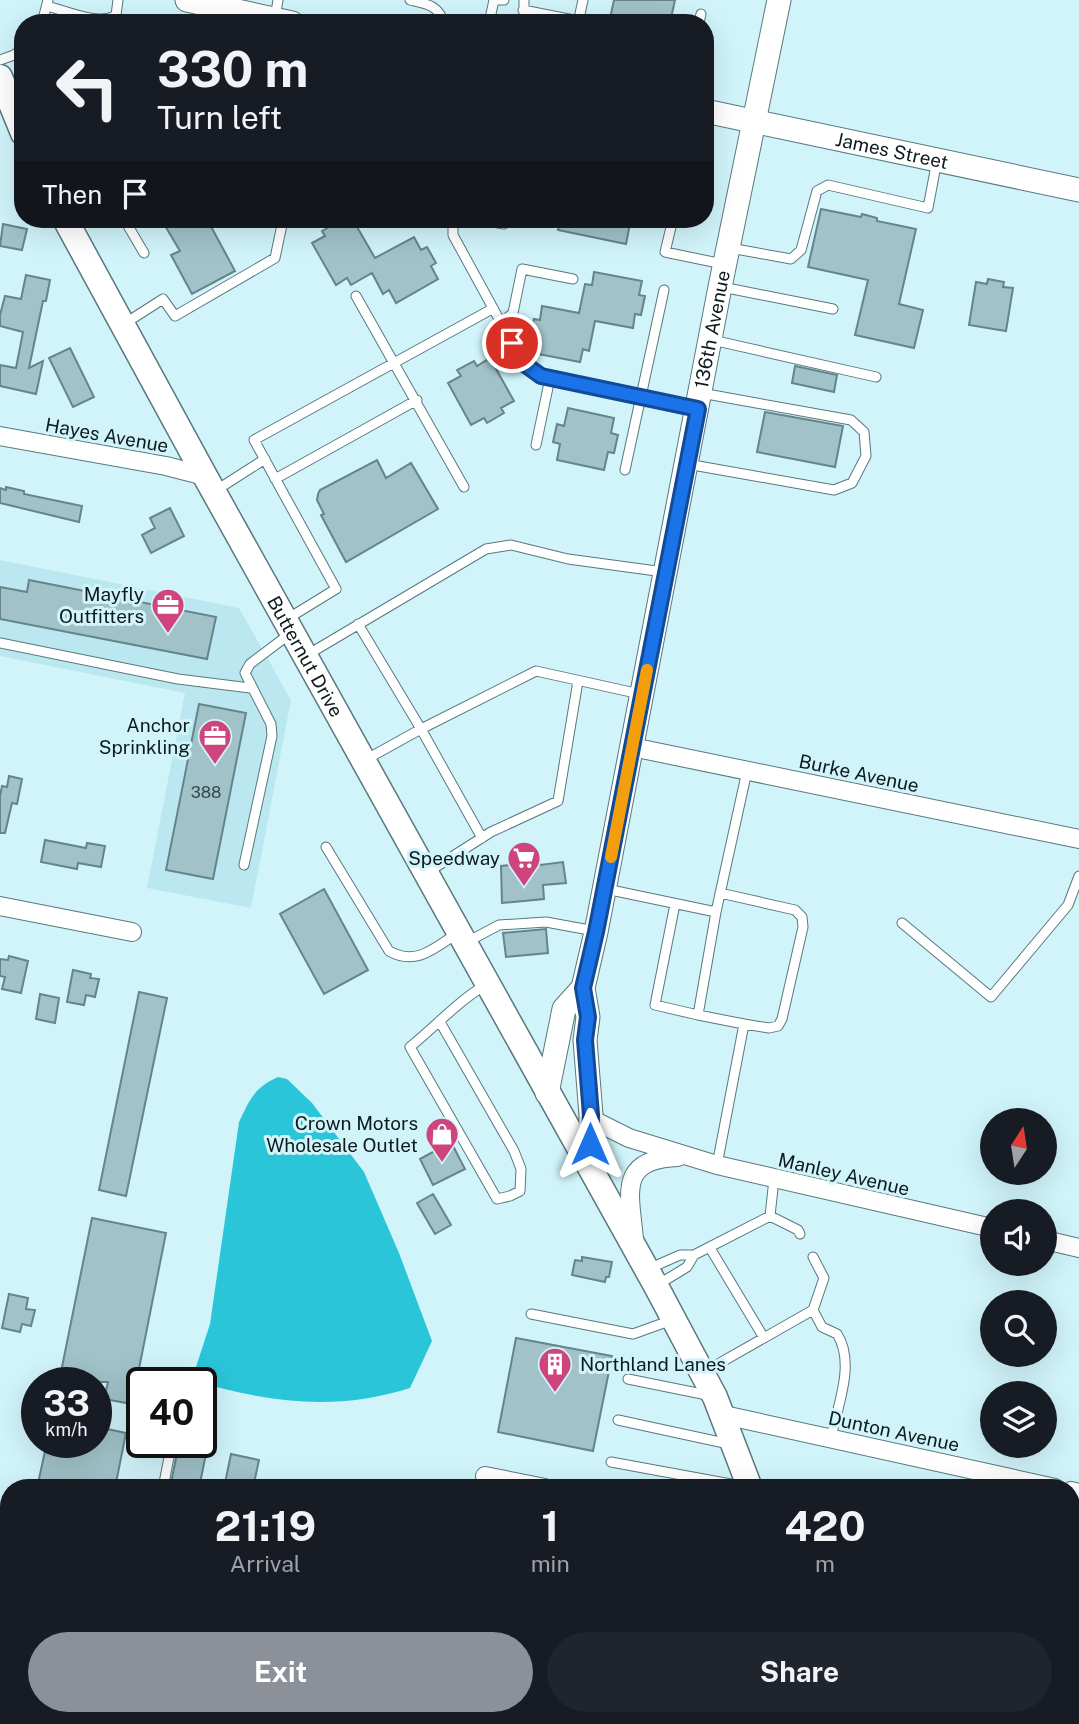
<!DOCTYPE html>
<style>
:root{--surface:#171b24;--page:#20242c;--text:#f1f3f6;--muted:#9ea1a6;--accent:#8c9099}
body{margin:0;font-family:"Public Sans",sans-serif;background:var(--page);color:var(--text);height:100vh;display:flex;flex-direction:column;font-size:26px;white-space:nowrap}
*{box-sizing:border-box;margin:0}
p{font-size:23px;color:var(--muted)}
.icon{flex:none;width:38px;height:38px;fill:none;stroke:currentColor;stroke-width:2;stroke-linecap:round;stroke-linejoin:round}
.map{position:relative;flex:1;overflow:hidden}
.sheet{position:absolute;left:0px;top:1479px;width:1080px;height:247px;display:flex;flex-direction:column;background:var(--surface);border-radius:28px 28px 0 0;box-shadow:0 7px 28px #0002}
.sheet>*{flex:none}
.hud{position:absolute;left:14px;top:14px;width:700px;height:214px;border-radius:28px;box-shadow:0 7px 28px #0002;background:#171b24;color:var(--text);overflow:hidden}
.needle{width:46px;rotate:12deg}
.tools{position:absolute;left:980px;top:1108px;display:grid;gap:14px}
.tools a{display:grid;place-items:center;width:77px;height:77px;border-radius:50%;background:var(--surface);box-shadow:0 7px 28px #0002;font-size:35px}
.speed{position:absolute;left:21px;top:1367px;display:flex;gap:14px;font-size:35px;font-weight:700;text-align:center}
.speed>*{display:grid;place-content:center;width:91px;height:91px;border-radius:50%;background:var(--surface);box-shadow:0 7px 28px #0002;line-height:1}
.speed small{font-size:18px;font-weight:400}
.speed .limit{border:4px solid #111;border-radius:10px;background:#fff;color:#111}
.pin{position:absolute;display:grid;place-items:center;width:60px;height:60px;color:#fff;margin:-30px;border:4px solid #fff;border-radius:50%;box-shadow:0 2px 7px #0007}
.me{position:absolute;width:77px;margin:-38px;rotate:0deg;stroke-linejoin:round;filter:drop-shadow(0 0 5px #0008)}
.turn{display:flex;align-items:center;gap:24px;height:147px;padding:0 28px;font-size:32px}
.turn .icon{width:91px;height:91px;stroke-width:2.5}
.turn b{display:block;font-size:49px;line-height:60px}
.then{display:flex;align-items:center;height:66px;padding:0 28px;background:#0003;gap:14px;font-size:26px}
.eta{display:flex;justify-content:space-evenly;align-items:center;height:119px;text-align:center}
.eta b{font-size:42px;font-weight:700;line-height:49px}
.primary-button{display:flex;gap:14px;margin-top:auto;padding:14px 28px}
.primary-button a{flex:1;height:80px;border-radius:42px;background:var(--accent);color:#fff;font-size:28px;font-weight:700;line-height:80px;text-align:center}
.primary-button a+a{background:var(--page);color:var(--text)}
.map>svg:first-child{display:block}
</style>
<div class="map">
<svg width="1079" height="1724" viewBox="0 0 1079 1724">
<rect width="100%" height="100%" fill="#d0f4fa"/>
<path fill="#bbe8f0" d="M0,560l239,48 52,92 -40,208 -104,-20 38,-195 -185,-37z"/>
<path fill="#2bc5d9" d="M278,1077l9,2 25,24 52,69 35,81 33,88 -22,47c-76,24 -142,14 -216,-7v-8l16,-49 29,-202c11,-23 15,-34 39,-45z"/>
<path fill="#a0c2c8" stroke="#64858a" stroke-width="2" d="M614,0h61l-5,23h-61z
M821,209l40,8 1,-3 15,4v3l39,8 -17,75 24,6 -9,38 -59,-13 13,-55 -60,-13z
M161,219h46l28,52 -43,23 -21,-39 9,-4z
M561,219h70l-5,25 -68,-14z
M353,220l22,38 39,-21 7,13 6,-3 9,16 -5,3 7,13 -42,24 -7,-13 -6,4 -11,-21 -21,12 -4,-7 -11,7 -24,-42 13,-7 -3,-5 16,-9 3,5z
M3,224l24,5 -5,21 -22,-4z
M594,272l48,9 -3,14 6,1 -4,19 -6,-1 -2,14 -38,-7 -6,30 -6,-2 -3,13 -47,-9 3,-15 -6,-1 4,-18 6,1 2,-14 37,7 6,-29 7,1z
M26,275l24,5 -4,21h-3l-14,67 14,-7 -7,33 -36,-8v-21l16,3 7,-36 -23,-6v-11l5,-19 16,3z
M988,279l16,3 -1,5 10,1 -7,43 -37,-6 7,-43 11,2z
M70,348l24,49 -21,10 -24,-49z
M490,358l24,43 -13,7 3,5 -17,10 -3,-5 -13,7 -23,-42 13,-7 -4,-6 17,-9 3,5z
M795,366l42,9 -3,17 -42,-9z
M568,408l46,10 -3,15 7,2 -4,18 -6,-1 -4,18 -47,-10 3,-16 -7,-2 4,-18 7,2z
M765,412l78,14 -8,41 -78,-15z
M377,460l9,18 25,-15 27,46 -92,53 -25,-47 3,-1 -7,-14 1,-6 2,-4z
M6,487l18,4v3l58,12 -3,16 -79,-19v-15l6,2z
M170,508l14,28 -33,17 -9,-18 13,-7 -5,-10z
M29,580l187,37 -9,42 -207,-40v-32l27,5z
M199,704l47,9 -33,166 -47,-9z
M9,776l13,3 -5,25 -5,-1 -7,30h-5v-37l2,-10 5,1z
M45,840l41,8 1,-5 18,3 -4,21 -23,-4 -1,6 -36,-7z
M539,862l1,3 23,-3 3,21 -23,2 1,14 -42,4 -1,-37z
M324,889l44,81 -44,24 -44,-80z
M546,929l2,24 -42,4 -3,-24z
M9,956l19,5 -7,32 -19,-4 3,-12 -5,-1v-17l8,1z
M73,970l18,4 -1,4 9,1 -4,18 -9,-2 -2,10 -17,-3z
M139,992l28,6 -41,198 -27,-6z
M40,994l19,4 -4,25 -19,-4z
M451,1142l14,27 -32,16 -13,-26z
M433,1194l18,31 -16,9 -18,-31z
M92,1218l74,15 -34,171 -28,-5 4,-17h-49z
M582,1257l30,5 -3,15h-3l-1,5 -33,-7 3,-15 7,1z
M9,1294l19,4 -2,11 9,1 -4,16 -9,-2 -2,8 -18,-4z
M516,1338l96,18 -19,95 -95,-19z
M98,1427l28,6 -11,55h-78l10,-46h49z
M179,1443l28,6 -8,39h-29z
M231,1454l28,6 -6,28h-29z"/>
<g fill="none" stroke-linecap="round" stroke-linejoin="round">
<defs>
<path id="service" d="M410,0c17,4 28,5 34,23
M495,0h9
M524,0v23
M47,6c20,5 52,20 69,9l2,-15
M523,10l56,11
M275,18l3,-18
M42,23l6,-23
M489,23l5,-23
M578,23l5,-23
M699,23l2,-9
M19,51l4,10
M0,60l14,-5 9,-7
M124,219l20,34
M453,219v16l70,128 18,13 155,33
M475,219l29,5
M673,219l-8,33 58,12
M730,248l61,11 10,-9 16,-59 11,-6 100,23 9,-48
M722,287l111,22
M356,296l108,191
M501,323l12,-10 9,-44 51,10
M124,324l39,-25 12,17 100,-58 8,-38
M712,340l164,37
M536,445l14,-67
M687,464l147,26 18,-7 14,-27 -2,-24 -13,-12 -150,-27
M625,470l39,-180
M275,479l142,-79
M215,491l50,-32
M287,619l49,-30 -82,-149 238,-131
M358,624l63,105 -56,31
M0,643l178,36 72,9
M307,655l179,-106 25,-4 57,14 96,13
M482,838l-61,-109 115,-58 104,23
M326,847l63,104c26,15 45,-2 67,-17
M244,865l28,-129 -1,-12 -26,-51 5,-9 41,-31
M428,872l63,-40 67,-31 20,-120
M606,889l110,23 -18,103 46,9 -27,141
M720,893l75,17 7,7 1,10 -21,92 -4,7 -9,2 -25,-4
M675,904l-20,101 43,10
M716,912l31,-141
M902,923l89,74 77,-92 11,-29
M467,942l32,-17 47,-3 49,9
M440,1022l74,129 7,18 -1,22 -10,5 -13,3 -87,-152c27,-22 48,-46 77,-63
M770,1216l4,-37
M770,1216l28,14 2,4
M710,1248l54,90
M648,1269l32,-14h14l76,-39
M659,1284l28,-17 7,-12
M813,1310l9,17 15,7c19,29 0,73 -6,104
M531,1314l102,20 39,-14
M704,1372l109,-62 11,-32 -11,-21
M628,1379l84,17
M618,1420l111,24
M611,1462l136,25
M163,1488l9,-46
M650,1717l6,7
M116,1724l2,-7
M361,1724l2,-7
M420,1724l1,-7
M740,1724l1,-7
M877,1724v-7"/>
<path id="minor" d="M0,436l166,30 39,10
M632,747l447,92
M0,906l132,26
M591,1119l38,19 88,27 275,63
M634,1239c-4,-45 -17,-80 44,-82
M1045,1240l34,8
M724,1415l331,73
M485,1476l60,12
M1071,1491l8,2
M953,1717l36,7"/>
<g id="tertiary">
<path d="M187,0l105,23"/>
<path id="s1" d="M705,111l374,79"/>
<path d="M547,1093l17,-84 19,-21"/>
<path id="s2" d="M590,1168l1,-53 -6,-75 3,-23 -5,-29 13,-56 124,-645 59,-287"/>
</g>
<g id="secondary">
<path d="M0,77l23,56"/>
<path id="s3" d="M65,219l140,257 451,810 59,111 35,91"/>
<path d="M807,1717l2,7"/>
</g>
</defs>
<use href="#service" stroke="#58787d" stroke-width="11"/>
<use href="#minor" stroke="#58787d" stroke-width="20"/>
<use href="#tertiary" stroke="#58787d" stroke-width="25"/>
<use href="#secondary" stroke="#58787d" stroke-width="27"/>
<use href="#service" stroke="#fff" stroke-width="9"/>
<use href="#minor" stroke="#fff" stroke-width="18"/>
<use href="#tertiary" stroke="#fff" stroke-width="23"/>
<use href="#secondary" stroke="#fff" stroke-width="24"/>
</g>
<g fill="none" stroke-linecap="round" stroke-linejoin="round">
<defs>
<path id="route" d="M512,343l11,20 18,13 157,33 -102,523 -13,56 5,29 -3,23 6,75 -1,29"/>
</defs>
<use href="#route" stroke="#114b97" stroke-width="18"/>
<use href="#route" stroke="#1a73e8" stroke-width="12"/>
<path stroke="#f59e0b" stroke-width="12" d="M611,857l36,-187"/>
</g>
<defs>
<symbol id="office-pin" viewBox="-11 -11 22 30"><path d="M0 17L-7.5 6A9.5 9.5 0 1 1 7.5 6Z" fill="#ce457e" stroke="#d0f4fa"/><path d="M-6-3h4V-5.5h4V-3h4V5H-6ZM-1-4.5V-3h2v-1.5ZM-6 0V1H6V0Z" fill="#fff"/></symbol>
<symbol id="supermarket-pin" viewBox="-11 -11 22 30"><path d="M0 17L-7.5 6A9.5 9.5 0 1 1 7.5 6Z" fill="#ce457e" stroke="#d0f4fa"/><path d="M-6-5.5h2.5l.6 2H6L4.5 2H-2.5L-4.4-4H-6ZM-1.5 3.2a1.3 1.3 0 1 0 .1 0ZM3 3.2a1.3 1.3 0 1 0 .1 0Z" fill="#fff"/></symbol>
<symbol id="shop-pin" viewBox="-11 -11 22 30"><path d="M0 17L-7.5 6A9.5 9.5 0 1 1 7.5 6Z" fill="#ce457e" stroke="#d0f4fa"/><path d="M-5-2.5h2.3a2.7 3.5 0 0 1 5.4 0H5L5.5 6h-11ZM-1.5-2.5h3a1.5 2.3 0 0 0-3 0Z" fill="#fff"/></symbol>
<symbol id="building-pin" viewBox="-11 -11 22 30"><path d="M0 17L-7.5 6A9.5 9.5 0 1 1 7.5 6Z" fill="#ce457e" stroke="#d0f4fa"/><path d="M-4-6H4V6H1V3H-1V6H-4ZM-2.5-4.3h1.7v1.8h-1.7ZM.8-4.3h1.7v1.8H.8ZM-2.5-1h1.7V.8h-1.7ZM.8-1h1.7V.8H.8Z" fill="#fff"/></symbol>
</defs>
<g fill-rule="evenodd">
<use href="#office-pin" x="149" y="586" width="38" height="52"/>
<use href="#office-pin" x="196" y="717" width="38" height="52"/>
<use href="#supermarket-pin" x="505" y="839" width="38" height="52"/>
<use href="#shop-pin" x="423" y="1115" width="38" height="52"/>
<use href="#building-pin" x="536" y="1345" width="38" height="52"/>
</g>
<g text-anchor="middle" stroke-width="6" stroke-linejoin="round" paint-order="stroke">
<g font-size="16" fill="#324548">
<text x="206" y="798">388</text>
</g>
<g font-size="19" fill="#0e1b1d" stroke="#d0f4fa">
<text dy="7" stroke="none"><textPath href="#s1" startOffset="191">James Street</textPath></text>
<text dy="7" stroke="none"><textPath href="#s2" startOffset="852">136th Avenue</textPath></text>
<text transform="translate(107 435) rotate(10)" y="7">Hayes Avenue</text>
<text dy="7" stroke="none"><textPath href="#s3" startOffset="499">Butternut Drive</textPath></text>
<text transform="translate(859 773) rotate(12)" y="7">Burke Avenue</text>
<text transform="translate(844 1174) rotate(13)" y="7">Manley Avenue</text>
<text transform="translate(894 1431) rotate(12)" y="7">Dunton Avenue</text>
</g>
<g font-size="19" fill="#0e1b1d" stroke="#d0f4fa" text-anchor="end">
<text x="144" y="601">Mayfly<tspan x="144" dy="22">Outfitters</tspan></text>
<text x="190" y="732">Anchor<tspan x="190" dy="22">Sprinkling</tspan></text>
<text x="500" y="865">Speedway</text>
<text x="418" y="1130">Crown Motors<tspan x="418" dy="22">Wholesale Outlet</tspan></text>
<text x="580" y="1371" text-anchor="start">Northland Lanes</text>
</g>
</g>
</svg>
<div class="tools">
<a><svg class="needle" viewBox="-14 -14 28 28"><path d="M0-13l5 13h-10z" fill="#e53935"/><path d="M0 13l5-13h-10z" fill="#9ea1a6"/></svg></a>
<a><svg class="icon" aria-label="sound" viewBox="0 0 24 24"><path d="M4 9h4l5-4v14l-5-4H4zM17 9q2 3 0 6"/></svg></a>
<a><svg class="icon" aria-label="search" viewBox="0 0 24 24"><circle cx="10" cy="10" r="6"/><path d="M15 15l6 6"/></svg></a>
<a><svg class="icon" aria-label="layers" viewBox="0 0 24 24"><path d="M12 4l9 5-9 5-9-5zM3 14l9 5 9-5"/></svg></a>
</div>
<div class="speed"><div>33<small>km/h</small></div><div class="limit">40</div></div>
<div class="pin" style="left:512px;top:343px;background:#d93025"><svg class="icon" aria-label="arrive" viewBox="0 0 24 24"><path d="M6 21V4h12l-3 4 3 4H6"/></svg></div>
<svg class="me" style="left:590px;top:1144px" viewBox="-20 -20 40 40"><path d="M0-17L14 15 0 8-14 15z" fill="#1a73e8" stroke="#fff" stroke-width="4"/></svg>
<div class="hud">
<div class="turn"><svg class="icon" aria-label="left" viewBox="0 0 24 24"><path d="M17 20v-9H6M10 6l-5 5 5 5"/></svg><div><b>330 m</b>Turn left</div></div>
<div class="then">Then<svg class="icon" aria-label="arrive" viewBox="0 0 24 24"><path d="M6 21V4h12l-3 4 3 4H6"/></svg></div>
</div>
<section class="sheet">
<div class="eta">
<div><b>21:19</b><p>Arrival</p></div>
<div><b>1</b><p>min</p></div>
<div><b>420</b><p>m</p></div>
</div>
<div class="primary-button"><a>Exit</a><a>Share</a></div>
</section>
</div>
